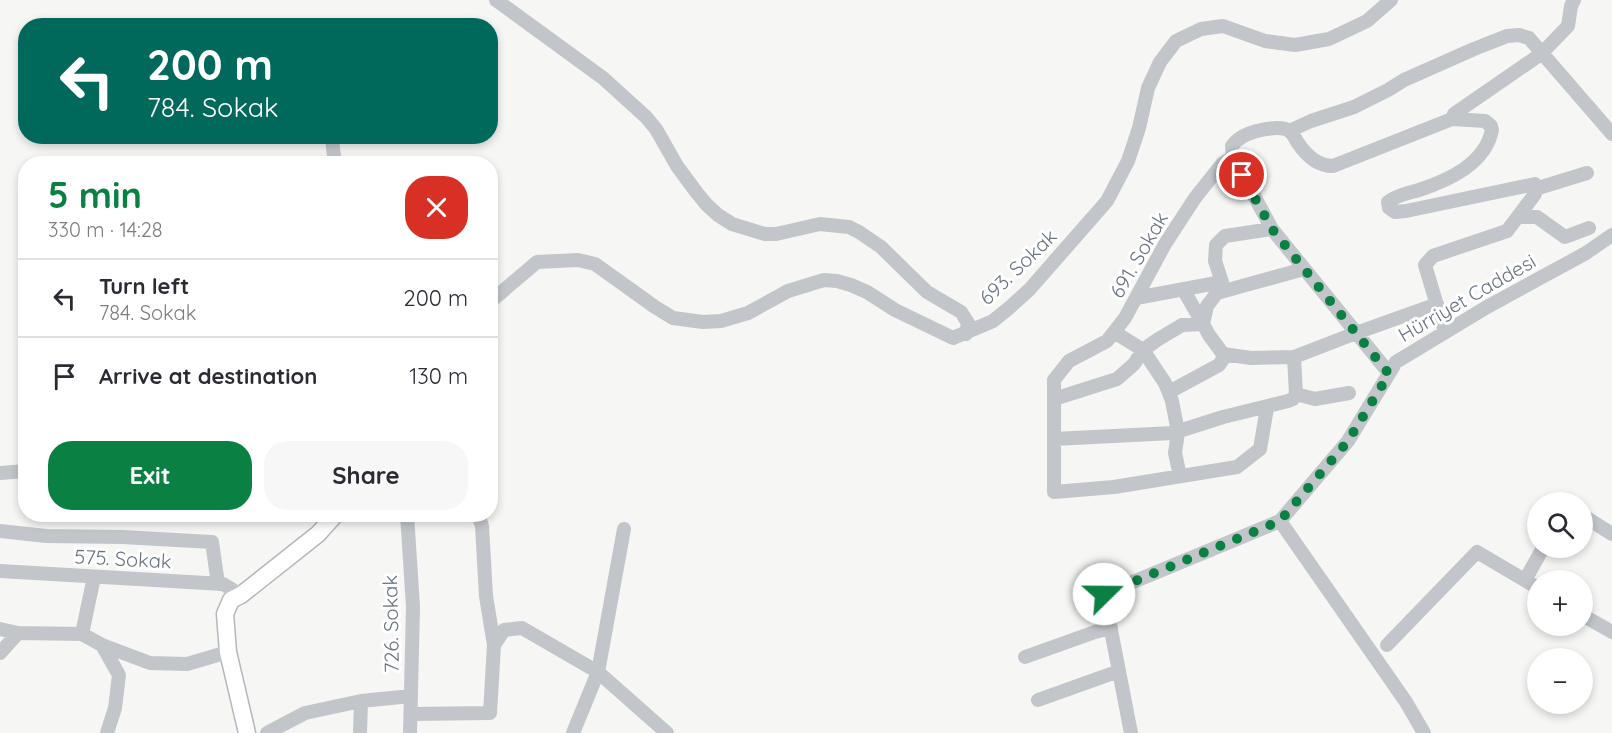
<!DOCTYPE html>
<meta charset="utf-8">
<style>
:root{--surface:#fff;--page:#f7f7f7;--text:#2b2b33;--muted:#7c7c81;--line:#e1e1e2;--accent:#0b8043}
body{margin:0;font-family:Quicksand,sans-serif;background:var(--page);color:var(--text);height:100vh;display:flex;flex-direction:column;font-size:22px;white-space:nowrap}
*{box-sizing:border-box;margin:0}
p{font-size:20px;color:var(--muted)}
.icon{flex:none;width:33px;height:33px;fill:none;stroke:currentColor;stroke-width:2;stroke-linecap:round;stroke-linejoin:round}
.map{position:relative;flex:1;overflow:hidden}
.details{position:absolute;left:18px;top:156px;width:480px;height:366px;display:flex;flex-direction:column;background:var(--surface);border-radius:24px;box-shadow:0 3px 9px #0003}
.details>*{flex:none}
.banner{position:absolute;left:18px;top:18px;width:480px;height:126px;border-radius:24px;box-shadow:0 3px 9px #0003;background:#00695c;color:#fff;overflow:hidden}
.controls{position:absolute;left:1527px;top:492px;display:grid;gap:12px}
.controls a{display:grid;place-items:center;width:66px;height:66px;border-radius:50%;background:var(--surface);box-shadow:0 3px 9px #0003;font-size:30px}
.pin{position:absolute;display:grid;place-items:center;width:51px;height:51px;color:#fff;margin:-26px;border:3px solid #fff;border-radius:50%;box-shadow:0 2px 6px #0007}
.me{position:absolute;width:66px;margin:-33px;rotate:68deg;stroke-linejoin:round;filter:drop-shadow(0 0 4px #0008)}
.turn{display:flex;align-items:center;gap:21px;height:126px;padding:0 30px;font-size:27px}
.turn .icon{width:78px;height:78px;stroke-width:2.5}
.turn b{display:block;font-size:42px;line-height:51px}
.round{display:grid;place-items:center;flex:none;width:63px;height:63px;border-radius:24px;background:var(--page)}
.summary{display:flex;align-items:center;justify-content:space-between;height:102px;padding:0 30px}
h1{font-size:36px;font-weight:800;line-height:45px;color:var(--accent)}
.button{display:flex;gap:12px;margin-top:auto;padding:12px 30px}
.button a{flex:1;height:69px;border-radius:24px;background:var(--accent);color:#fff;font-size:24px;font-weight:800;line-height:69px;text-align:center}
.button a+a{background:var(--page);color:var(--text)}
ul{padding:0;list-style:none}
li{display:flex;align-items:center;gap:18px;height:78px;padding:0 30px;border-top:2px solid var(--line)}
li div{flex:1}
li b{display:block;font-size:22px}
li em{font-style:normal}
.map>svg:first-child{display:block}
</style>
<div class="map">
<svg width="1612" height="733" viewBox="0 0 1612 733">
<rect width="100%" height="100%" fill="#f6f6f4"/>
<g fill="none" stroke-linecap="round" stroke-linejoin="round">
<defs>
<path id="major" d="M247,733l-19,-81 -3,-38 6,-14 10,-5 77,-61 18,-20"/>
</defs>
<use href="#major" stroke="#b4b7bb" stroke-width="19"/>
<path stroke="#c2c5c9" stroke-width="14" d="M496,0l107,78 43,39 10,12 21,37 20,27 10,12 11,10 14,9 33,10h11l44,-10 29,3 10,5 22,15 46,45 34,20 7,11 -2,11
M1452,119l2,-5 87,-60 27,-28 3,-20 3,-6
M1289,131l22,-10 43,-14 34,-17 16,-10 70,-31 33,-13 12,-1 10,3 83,96
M332,139l3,25
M1233,157l-11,7 -27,34 -30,46 -40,74 -18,23 -38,20 -15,19v112l60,-5 123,-20 23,-18 7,-41
M1535,189l52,-16
M1518,217h19l28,20 24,-9
M1183,289l20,35
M1217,293l87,-24
M1136,298l86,-16
M490,302l47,-40 41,-2 17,4 60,43 18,11 30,4 18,-1 27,-8 40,-22 36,-11 13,1 14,4 16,7 28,18 58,28 40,-17 16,-13 20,-18 78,-89 21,-40 11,-33 9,-40 12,-26 16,-21 25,-12 22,-3 42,15 30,4 34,-6 38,-18 24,-21
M1203,324l4,-18 10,-13 5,-11 -7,-21 1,-16 9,-9 47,-7
M1114,332l29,18 22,33 7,18 6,31 -3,21 5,23
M1389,373l-117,-144 -39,-72 -1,-11c3,-3 4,-6 7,-7 10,-8 40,-15 51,-8 3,3 6,9 8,12 8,12 20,23 35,23l119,-47 33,2 6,5 1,4c-7,34 -43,50 -73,60 -10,3 -22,5 -31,12l1,6 6,4 11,-1 129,-27v10l-28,37 -74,25 -8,9 20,67
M1169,392l50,-27 6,-9 -2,-2
M1296,394l19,5 34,-6
M1054,399l63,-20 17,-15 9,-14 14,-10 25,-15 21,-1 6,11 14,19 28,4 43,-1 62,-24 81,-29
M1054,439l119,-6 50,-16 65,-16 5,-2 3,-5 -2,-37
M0,473l26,-2
M407,514l6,93 -3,126
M478,514l4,12 4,70 8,49
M1582,515l30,19
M1280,521l126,181 18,31
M0,531l46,5 76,1 90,5 6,42
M0,571l223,13 18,11
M1525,580l18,-32
M1582,615l30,17
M0,629l18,4 64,1 20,11 17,30 -4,33 -8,25
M82,634l12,-57
M102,645l48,18 37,1 41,-12
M1387,645l90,-93 61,36
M0,653l18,-20
M1025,657l70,-25 16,-4
M1038,700l81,-29
M411,714l79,-1 4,-68 10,-15 18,-2 76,44 69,61
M267,733l38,-20 56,-12 50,-5
M360,733l1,-32
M573,733l25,-61 26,-143
M1131,733l-27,-139 176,-73 68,-80 48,-79 91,-55 99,-54 26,-18"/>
<use href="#major" stroke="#fff" stroke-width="16"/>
</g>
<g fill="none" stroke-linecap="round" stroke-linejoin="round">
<path stroke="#0b8043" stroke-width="10" stroke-dasharray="0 18" d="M1104,594l176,-73 68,-80 41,-67 -117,-145 -30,-54"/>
</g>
<g text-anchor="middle" stroke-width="6" stroke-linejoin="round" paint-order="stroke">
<g font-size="20" fill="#687482" stroke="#fff">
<text transform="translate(1139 255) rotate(-60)" y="7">691. Sokak</text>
<text transform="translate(1018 267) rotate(-44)" y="7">693. Sokak</text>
<text transform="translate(1467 298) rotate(-30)" y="7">Hürriyet Caddesi</text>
<text transform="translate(123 559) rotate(3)" y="7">575. Sokak</text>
<text transform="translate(391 624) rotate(-91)" y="7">726. Sokak</text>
</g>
</g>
</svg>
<div class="controls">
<a><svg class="icon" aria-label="search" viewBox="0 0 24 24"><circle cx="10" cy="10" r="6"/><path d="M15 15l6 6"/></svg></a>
<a>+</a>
<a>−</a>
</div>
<div class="pin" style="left:1242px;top:175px;background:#d93025"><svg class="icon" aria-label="arrive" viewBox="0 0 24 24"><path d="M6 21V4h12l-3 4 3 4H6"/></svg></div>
<svg class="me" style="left:1104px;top:594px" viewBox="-20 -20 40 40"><circle r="19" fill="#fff"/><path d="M0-13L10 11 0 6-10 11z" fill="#0b8043"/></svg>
<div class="banner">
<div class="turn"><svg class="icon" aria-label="left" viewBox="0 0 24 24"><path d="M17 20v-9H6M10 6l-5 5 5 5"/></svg><div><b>200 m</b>784. Sokak</div></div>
</div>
<section class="details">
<div class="summary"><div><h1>5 min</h1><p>330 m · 14:28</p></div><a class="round" style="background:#d93025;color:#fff"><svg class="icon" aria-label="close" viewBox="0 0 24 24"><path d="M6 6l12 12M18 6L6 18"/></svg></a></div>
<ul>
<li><svg class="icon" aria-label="left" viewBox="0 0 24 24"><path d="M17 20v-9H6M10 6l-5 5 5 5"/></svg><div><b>Turn left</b><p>784. Sokak</p></div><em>200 m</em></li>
<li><svg class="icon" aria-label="arrive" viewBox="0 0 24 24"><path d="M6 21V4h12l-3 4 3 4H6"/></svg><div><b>Arrive at destination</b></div><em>130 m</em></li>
</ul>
<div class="button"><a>Exit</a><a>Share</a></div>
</section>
</div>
